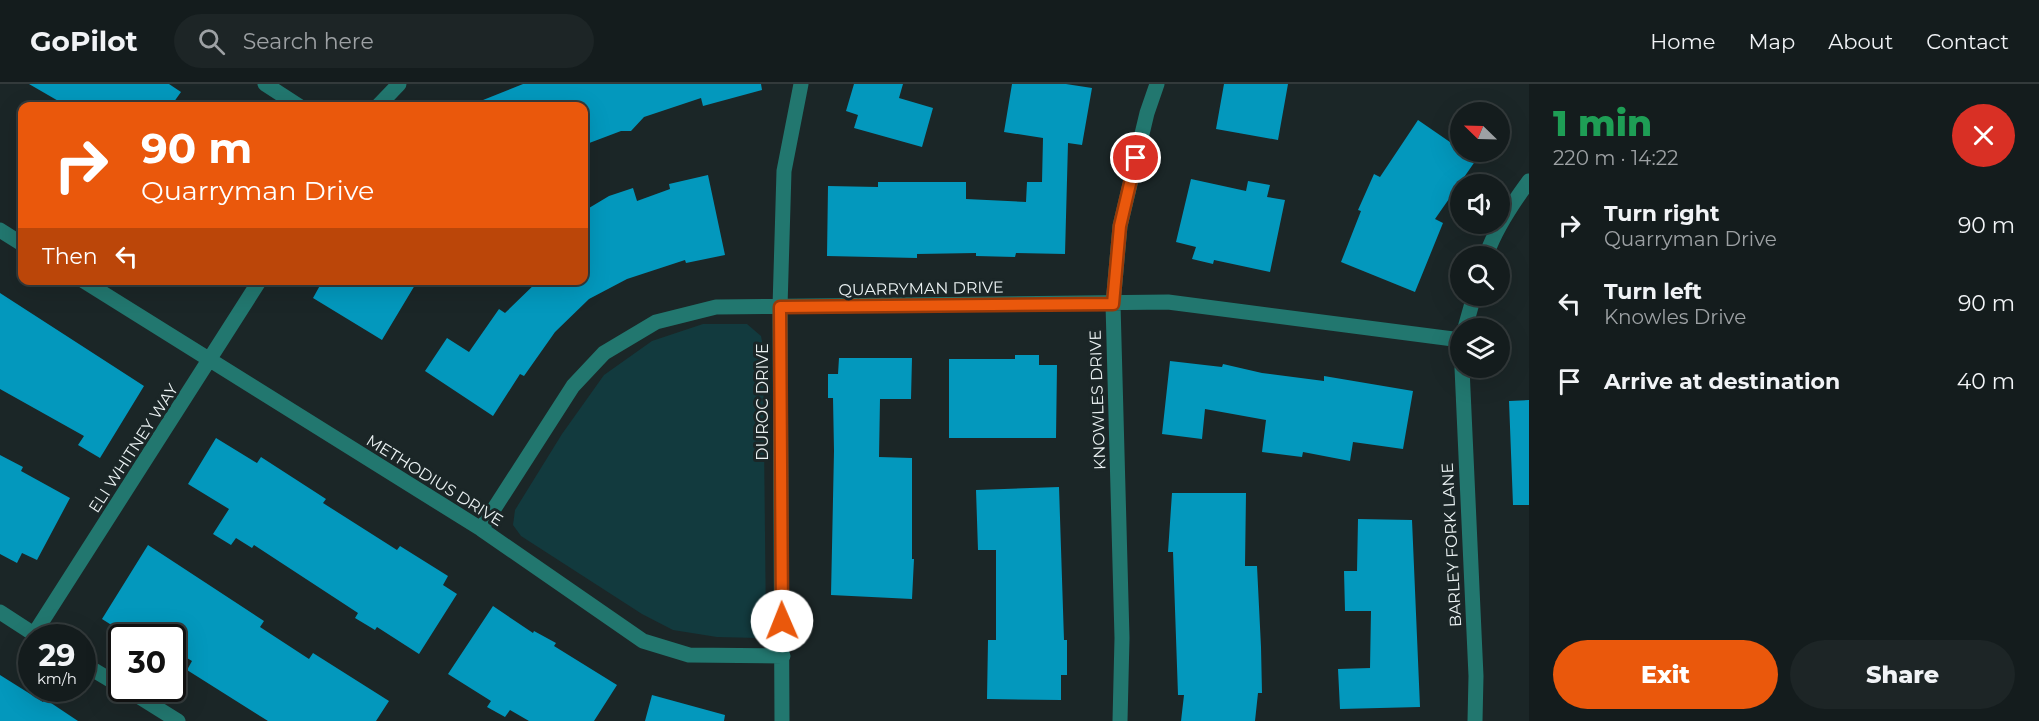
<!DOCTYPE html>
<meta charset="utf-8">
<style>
:root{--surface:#141c1d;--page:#1d2526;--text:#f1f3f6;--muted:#9da1a4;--line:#333a3b;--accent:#ea580c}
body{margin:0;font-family:Montserrat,sans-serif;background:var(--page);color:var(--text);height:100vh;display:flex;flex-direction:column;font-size:22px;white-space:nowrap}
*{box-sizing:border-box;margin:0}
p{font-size:20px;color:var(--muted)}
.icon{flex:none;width:33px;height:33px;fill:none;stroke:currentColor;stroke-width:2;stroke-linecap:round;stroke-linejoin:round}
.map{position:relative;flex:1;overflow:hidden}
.details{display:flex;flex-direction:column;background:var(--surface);width:510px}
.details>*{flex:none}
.hud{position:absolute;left:18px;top:18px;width:570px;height:183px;border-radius:12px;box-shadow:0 6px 24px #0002,0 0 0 2px var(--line);background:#ea580c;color:#fff;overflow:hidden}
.needle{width:39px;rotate:293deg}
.buttons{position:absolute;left:1450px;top:18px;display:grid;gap:12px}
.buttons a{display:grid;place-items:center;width:60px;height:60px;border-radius:50%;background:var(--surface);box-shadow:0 6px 24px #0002,0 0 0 2px var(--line);font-size:30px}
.speed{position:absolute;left:18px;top:540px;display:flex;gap:12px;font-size:30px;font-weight:700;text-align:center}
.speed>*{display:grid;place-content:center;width:78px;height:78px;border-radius:50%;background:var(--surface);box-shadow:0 6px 24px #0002,0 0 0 2px var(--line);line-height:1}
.speed small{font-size:15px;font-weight:400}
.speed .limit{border:3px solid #111;border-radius:9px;background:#fff;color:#111}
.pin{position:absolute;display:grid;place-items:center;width:51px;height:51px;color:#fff;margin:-26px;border:3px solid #fff;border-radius:50%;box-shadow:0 2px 6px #0007}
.me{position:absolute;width:66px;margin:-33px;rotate:359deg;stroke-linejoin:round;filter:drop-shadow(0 0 4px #0008)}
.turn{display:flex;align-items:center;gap:21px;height:126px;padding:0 24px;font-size:27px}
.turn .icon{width:78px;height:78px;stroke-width:2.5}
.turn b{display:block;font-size:42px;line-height:51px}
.then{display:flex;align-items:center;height:57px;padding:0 24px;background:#0003;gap:12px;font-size:22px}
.round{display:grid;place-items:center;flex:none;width:63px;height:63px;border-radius:32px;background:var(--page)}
.head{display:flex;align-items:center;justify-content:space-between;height:102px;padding:0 24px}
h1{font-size:36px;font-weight:800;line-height:45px;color:#1e9e55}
.action{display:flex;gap:12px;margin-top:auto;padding:12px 24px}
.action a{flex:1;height:69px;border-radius:36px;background:var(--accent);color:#fff;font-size:24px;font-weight:800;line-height:69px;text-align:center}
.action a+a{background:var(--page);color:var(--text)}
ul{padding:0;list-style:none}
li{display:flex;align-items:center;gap:18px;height:78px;padding:0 24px}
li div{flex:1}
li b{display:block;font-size:22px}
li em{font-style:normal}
header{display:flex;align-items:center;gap:36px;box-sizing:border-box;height:84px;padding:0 30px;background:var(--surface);border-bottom:2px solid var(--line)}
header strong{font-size:28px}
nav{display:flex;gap:33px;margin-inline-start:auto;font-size:21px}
.search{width:420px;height:54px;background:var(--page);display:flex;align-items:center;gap:15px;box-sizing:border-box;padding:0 21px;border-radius:33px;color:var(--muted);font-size:22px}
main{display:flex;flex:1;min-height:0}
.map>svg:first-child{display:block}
</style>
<header>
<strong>GoPilot</strong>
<div class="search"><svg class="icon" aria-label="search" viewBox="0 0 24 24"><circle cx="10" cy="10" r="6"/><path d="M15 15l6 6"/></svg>Search here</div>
<nav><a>Home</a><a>Map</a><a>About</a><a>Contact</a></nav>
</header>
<main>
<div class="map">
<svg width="1529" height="637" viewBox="0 0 1529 637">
<rect width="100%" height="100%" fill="#1b2627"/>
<path fill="#123a3e" d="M703,240h44l14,12 2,11 3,280 -7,11 -42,-1 -44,-7 -31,-16 -121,-78 -8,-11 2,-15 47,-76 42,-59 48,-34z"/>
<path fill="#0398bd" d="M29,0h140l12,8 -10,14h-104z
M523,0h238l1,6 -59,16 -2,-8 -57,19 -13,14h-10l-37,14v-39h-116z
M854,0h49l-4,14 34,10 -11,39 -68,-19 4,-13 -12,-4z
M1012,0h54l26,4 -10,57 -14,-2 -3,111 -49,-1 -1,4 -39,-1v-3l-59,1v4l-90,-2 1,-70 50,1v-5h88v17l60,3 1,-20h15l1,-44 -39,-6z
M1224,0h64l-10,56 -62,-11z
M1418,36l58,40 -41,59 8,4 -28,69 -74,-30 20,-51 -3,-1 16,-36 6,3z
M708,91l17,80 -39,8 -1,-3 -58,19 -38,20 -34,33 -31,44 -4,-2 -27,42 -68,-45 22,-33 22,14 30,-43 6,4 34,-33h45v-69l25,-15 24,-8 4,13 33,-12 -1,-5z
M1191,95l55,12 2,-10 22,4 -3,12 18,3 -15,72 -56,-12 -1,4 -21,-5 4,-12 -20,-5z
M323,196h95l-36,60 -69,-42z
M0,209l144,93 -44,72 -22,-13 6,-9 -84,-47z
M1015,271h24v10h18l-1,73h-107v-79h66z
M839,274h73l-1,41h-31l-1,58 33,1v101h2l-2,40 -81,-4 3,-144 -1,-53h-5v-24h10z
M1170,277l52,6 1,-3 39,9 62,8v-5l89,15 -10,58 -50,-7 -3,19 -47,-9 -1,5 -40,-5 4,-32 -61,-11 -3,30 -40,-5z
M1529,316v105h-16l-4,-104z
M216,354l41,25 4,-6 65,42 -3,4 74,47 3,-4 48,30 -5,9 14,9 -38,60 -42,-27 -2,3 -20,-12 3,-5 -104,-68 -2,3 -16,-10 -5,7 -18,-11 16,-25 -41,-25z
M0,371l23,12 -2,4 49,27 -33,62 -15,-7 -5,10 -17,-9z
M1059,403l5,153h3v35h-6v25l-74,-1 1,-59h8v-90h-18l-2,-60z
M1172,409h74l-1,73h12l4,81 1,46h-4l-3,28h-74l3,-26h-6l-5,-143h-5z
M1358,435l54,1 8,187 -80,2 -2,-40 32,-1 1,-57h-26l-1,-40h13z
M148,461l116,76 -4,6 49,32 4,-6 76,48 -13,20h-108l-81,-51 5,-9 -20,-12v-11h-40l-30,-19z
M493,522l40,27 1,-2 22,12 -2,3 63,39 -23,36h-65l-19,-11 -5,7 -18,-10 4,-6 -43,-27z
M0,591l43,27 2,-3 33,22h-78z
M652,611l73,20 -1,6h-79z"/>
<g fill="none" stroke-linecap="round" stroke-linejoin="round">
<path stroke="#22776f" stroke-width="15" d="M265,0l34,22
M378,22l21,-22
M0,146l22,14
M1486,172c9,-27 26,-52 43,-75
M82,196l399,249 162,112 46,14 94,1
M1465,244l9,-32
M1462,284l14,308 -1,45
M481,445l92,-143 31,-33 52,-31 60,-15 452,-5 293,38
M0,528l40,26
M34,550l226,-354
M82,579l40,24
M125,604l53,33
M782,637l-2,-414 4,-136 17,-87
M1120,637l2,-83 -9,-334 7,-78 27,-113 10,-29"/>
</g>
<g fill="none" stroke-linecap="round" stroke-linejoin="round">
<defs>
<path id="route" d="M782,537l-2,-314 333,-3 7,-78 16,-68"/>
</defs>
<use href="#route" stroke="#983908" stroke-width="15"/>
<use href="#route" stroke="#ea580c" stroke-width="10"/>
</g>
<g text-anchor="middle" stroke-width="6" stroke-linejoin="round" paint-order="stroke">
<g font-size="16" fill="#eaf1f2" stroke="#1b2627">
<text transform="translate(921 204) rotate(-1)" y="6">QUARRYMAN DRIVE</text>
<text transform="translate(1097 316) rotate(-92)" y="6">KNOWLES DRIVE</text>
<text transform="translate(762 318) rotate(-90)" y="6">DUROC DRIVE</text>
<text transform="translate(133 364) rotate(-57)" y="6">ELI WHITNEY WAY</text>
<text transform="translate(435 396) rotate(32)" y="6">METHODIUS DRIVE</text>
<text transform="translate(1451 461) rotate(-93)" y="6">BARLEY FORK LANE</text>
</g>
</g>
</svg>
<div class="buttons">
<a><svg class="needle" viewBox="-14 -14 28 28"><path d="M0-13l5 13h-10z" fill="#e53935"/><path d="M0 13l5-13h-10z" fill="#9da1a4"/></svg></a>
<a><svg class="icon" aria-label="sound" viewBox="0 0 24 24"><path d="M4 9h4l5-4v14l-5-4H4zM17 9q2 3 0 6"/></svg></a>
<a><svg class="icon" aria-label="search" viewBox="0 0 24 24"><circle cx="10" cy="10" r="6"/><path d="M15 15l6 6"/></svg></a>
<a><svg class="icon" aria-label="layers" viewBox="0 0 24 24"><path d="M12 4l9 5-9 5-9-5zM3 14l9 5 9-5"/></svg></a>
</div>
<div class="speed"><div>29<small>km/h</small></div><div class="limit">30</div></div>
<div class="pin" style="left:1136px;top:74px;background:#d93025"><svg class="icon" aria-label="arrive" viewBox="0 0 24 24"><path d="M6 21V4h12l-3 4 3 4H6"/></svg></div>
<svg class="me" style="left:782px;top:537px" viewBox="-20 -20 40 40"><circle r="19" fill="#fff"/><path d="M0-13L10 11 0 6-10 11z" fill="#ea580c"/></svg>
<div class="hud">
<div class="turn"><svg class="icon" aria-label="right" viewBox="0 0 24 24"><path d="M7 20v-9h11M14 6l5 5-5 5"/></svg><div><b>90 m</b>Quarryman Drive</div></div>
<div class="then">Then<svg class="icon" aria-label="left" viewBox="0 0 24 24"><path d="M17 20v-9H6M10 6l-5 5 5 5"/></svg></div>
</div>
</div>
<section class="details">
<div class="head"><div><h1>1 min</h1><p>220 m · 14:22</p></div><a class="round" style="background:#d93025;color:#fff"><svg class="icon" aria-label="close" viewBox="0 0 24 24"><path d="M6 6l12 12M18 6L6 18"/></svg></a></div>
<ul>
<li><svg class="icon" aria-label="right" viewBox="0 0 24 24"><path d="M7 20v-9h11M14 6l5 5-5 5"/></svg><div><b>Turn right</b><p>Quarryman Drive</p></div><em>90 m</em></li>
<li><svg class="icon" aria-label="left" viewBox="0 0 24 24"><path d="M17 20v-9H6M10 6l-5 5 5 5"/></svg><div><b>Turn left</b><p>Knowles Drive</p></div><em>90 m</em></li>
<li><svg class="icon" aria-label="arrive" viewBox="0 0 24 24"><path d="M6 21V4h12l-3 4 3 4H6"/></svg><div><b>Arrive at destination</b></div><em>40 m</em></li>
</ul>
<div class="action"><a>Exit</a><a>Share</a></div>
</section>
</main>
